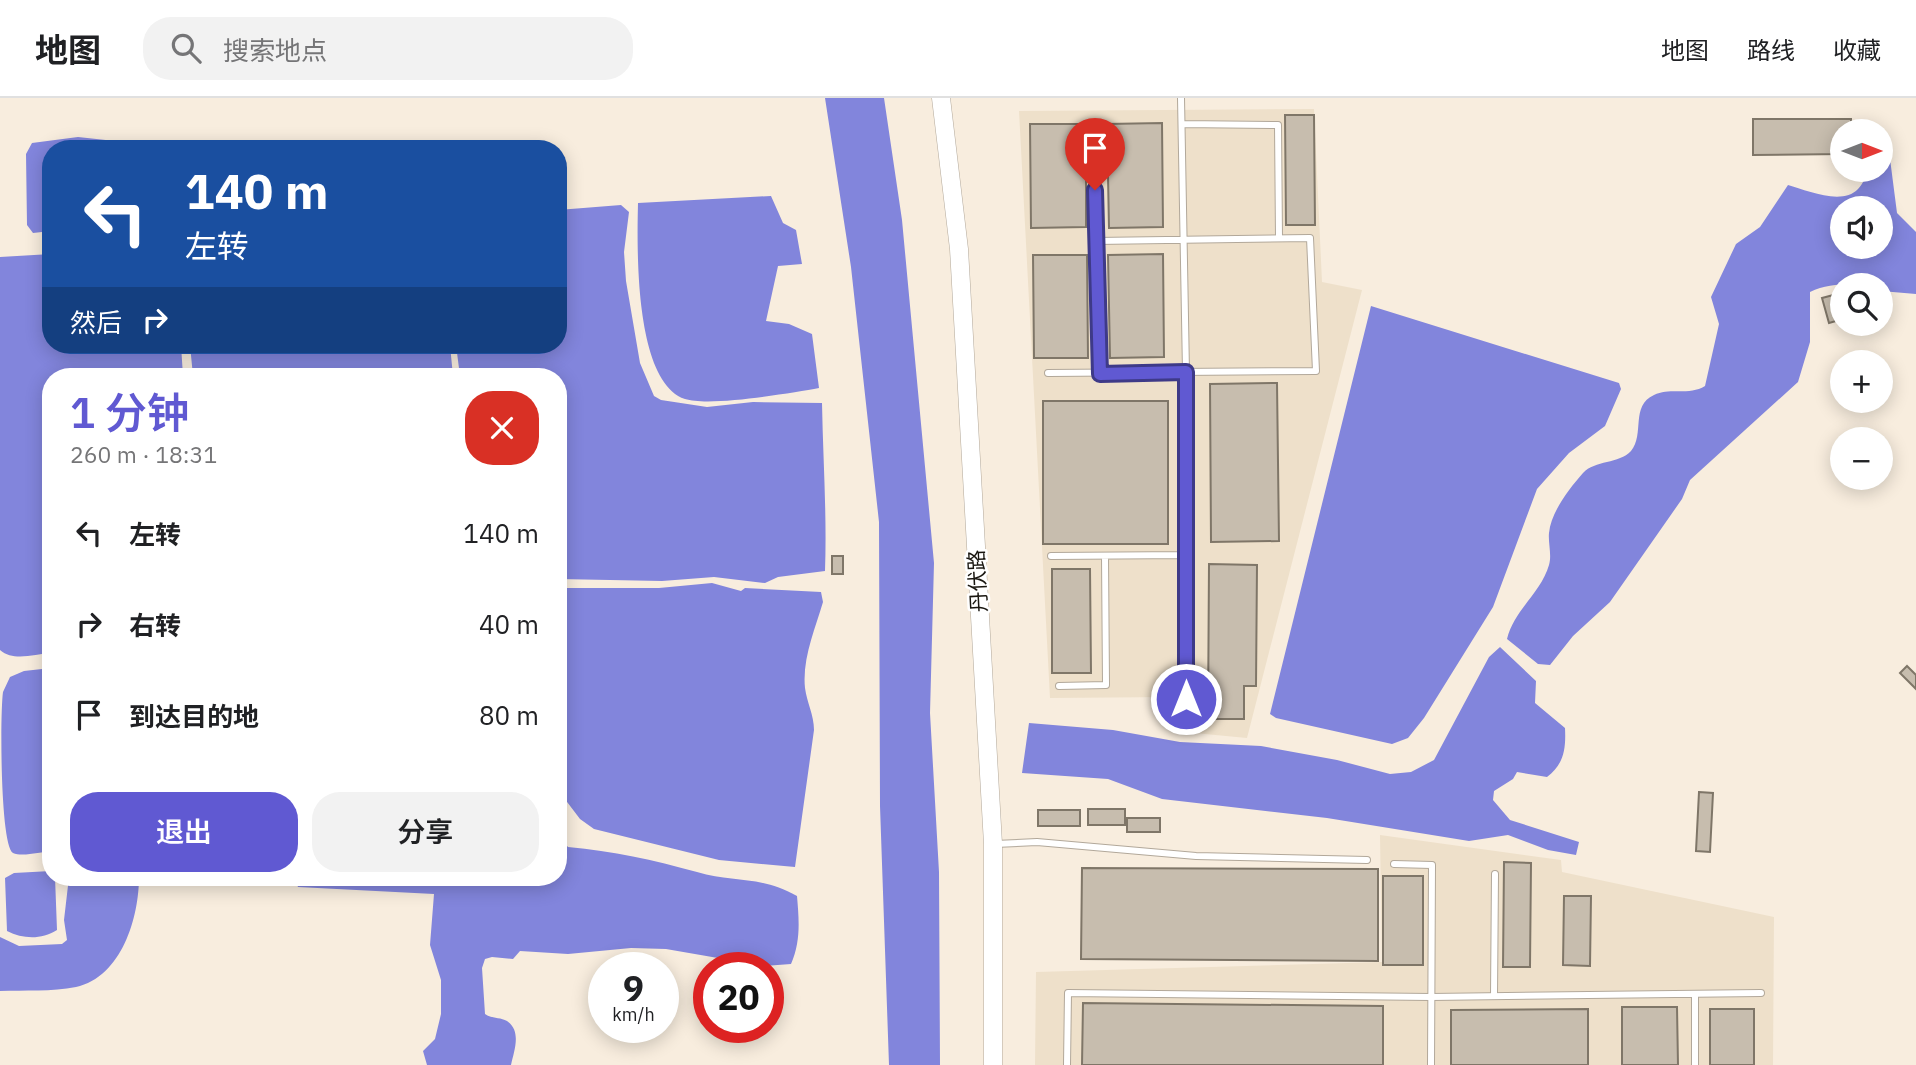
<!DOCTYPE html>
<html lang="zh">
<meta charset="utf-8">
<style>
:root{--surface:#fff;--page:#f2f2f2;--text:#202124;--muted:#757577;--line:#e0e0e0;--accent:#6059d2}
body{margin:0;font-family:"IBM Plex Sans","Noto Sans SC",sans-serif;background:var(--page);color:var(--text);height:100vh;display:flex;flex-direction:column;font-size:26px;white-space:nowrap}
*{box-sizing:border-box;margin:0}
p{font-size:23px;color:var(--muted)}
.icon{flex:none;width:38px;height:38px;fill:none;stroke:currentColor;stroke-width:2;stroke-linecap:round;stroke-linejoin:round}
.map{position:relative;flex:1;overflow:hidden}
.side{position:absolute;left:42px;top:270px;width:525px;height:518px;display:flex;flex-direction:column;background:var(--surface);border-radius:28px;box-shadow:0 4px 18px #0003}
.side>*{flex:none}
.top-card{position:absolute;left:42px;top:42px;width:525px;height:214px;border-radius:28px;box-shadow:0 4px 18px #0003;background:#1a4fa0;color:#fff;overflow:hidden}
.needle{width:46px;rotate:90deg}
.fabs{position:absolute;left:1830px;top:21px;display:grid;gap:14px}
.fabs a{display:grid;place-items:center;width:63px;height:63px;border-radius:50%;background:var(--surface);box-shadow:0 4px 18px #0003;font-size:35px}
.speed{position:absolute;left:588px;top:854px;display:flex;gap:14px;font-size:35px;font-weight:700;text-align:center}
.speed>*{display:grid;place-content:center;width:91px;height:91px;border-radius:50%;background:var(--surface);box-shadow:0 4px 18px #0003;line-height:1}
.speed small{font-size:18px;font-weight:400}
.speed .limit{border:10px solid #d22;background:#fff;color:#111}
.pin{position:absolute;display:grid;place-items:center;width:60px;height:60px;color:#fff;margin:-72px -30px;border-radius:50% 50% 50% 0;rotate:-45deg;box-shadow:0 0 7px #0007}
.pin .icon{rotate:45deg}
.me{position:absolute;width:77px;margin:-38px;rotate:0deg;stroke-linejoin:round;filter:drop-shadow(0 0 5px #0008)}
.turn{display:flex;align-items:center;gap:24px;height:147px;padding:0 28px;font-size:32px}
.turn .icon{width:91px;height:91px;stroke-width:2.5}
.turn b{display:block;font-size:49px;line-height:60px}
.then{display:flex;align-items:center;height:66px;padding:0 28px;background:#0003;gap:14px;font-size:26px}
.round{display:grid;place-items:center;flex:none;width:74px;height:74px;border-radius:28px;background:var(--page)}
.summary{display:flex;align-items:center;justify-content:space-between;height:119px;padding:0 28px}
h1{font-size:42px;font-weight:600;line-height:52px;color:var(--accent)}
.action{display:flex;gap:14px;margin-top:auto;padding:14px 28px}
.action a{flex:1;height:80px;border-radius:28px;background:var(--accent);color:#fff;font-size:28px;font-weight:600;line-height:80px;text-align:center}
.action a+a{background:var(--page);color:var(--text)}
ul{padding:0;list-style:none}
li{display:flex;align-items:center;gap:21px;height:91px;padding:0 28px}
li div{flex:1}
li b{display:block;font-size:26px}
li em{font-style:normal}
header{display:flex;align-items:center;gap:42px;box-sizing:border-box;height:98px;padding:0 35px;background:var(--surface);border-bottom:2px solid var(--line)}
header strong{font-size:33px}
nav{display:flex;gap:38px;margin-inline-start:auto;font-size:24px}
.search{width:490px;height:63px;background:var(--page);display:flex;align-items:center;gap:18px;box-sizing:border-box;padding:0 24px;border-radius:28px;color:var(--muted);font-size:26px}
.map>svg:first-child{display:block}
</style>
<header>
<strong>地图</strong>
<div class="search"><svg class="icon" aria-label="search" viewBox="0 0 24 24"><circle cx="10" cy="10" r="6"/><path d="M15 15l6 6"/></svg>搜索地点</div>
<nav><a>地图</a><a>路线</a><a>收藏</a></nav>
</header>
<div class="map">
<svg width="1916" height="967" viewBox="0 0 1916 967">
<rect width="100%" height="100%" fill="#f8edde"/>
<path fill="#eee0ca" d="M1314,11l8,173 40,8 -115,448 -74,-7v-34l-123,1 -31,-587z
M1380,737l181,25 1,12 212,45 -1,148h-738l1,-93 346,-10z"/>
<path fill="#8285dc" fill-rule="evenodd" d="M825,0h59l18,122 32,343 -4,150 9,159 1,193h-51l-9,-259 -1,-284 -28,-255z
M78,39l46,5 2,7h-75v82l-18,2 -6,-8 -1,-71 6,-11z
M1881,52l8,1 8,62 19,19v62l-35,-3v-6c-25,0 -48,-4 -71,7v50l-12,40 -108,98 -8,19 -72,103 -37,34 -23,29 -12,-1 -31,-25c7,-29 34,-46 42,-74 3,-10 -1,-22 0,-32 2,-21 20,-44 34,-60 12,-13 36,-9 48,-22 14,-17 -1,-45 23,-56 16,-8 35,1 51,-9l14,-62 -8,-27 25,-53 24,-17 28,-42c18,5 54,21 70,4 5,-5 8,-13 12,-19h11zM1843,110h38v39h-38z
M771,98l12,27 13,7 6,34 -24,2 -12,55 23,3 23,10 7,54c-28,5 -109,19 -134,11 -51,-17 -48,-152 -47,-196z
M621,107l8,7 -5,40 2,29 14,82 14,33 7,4 46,7 46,-5 69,1c1,56 5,112 3,168l-47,6 -13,6 -51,-6 -52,4 -104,-2v-203h-98l-4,-31h102v-135z
M51,156v91h130l2,31h-132v277c-17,1 -37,9 -51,-3v-393z
M1371,208l248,77 2,6 -16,37 -36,27 -32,36 -44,118 -69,111 -16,20 -16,6 -116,-26 -6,-4z
M190,247h260l3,31h-260z
M712,485l29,8 4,-3 76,4 2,10c-8,27 -21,57 -18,86 2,15 9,27 9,42l-19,137 -76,-7 -125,-31 -14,-10 -22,-29v-202h101z
M1500,549l36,34 -1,22 30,25c1,21 -1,36 -18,49l-30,-5 -4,7 -19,12 -1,9 17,20 69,22 -3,13 -28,-5 -40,-15 -39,6 -142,-23 -165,-19 -54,-20 -86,-6 7,-50 84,7 67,12 81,4 76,14 53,14 21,-2 23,-12 55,-103z
M51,570v183c-10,1 -29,6 -38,2 -13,-8 -13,-140 -10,-161l7,-15 14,-6z
M558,738l10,11c45,4 85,13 129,25 37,11 62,3 100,24 2,24 4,45 -6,68l-27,2 -98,-17 -35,-1 -63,6 -48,-3 -7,8 -21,-2 -7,2 -3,9 3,46c7,5 15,3 22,7 15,10 7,30 4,44h-84l-4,-14 12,-12 6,-25v-34l-11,-35 4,-51 -136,-7 -4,-10h264z
M51,773v6h4l2,53c-16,10 -34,9 -50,1l-2,-53 9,-5z
M69,779h70c0,40 -17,100 -63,110 -24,5 -52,3 -76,4v-54l19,9 43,-2 5,-4 -3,-20z"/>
<path fill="#c7bdae" stroke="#7f7668" stroke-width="2" d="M1285,17h29l1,110h-29z
M1753,21h98v12h-8v23l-90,1z
M1162,25l1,104 -54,1 -2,-104z
M1030,26h56v103l-55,1z
M1163,156l1,103 -54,1 -2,-103z
M1033,157h54l1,103h-54z
M1837,196l6,25 -14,4 -7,-25z
M1277,285l2,158 -68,1 -1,-158z
M1043,303h125v143h-125z
M832,458h11v18h-11z
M1209,466l48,1 -1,121h-12v33h-36z
M1052,471h38l1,104h-39z
M1907,568l9,9v14l-16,-16z
M1699,694l14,1 -3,59 -14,-1z
M1088,711h37v16h-37z
M1038,712h42v16h-42z
M1127,720h33v14h-33z
M1504,764l27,1 -1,104h-27z
M1082,770l296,1v92l-297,-2z
M1383,778h40v89h-40z
M1564,798h27l-1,70 -27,-1z
M1083,905l300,3v59h-301z
M1622,909h55l1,58h-56z
M1588,911v56h-137v-55z
M1710,911h44v56h-44z"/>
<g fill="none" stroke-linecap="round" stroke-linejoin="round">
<defs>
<path id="lane" d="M1181,0l5,274v327
M1182,26l96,1 1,113
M1095,42l5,234
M1048,275l268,-2 -6,-133 -214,3
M1051,458l135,-1
M1059,588l47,-1 -1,-129
M995,746l42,-2 159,14 171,4
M1394,766l38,1 -1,200
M1494,898l1,-122
M1067,967l1,-72 363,4 330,-4
M1695,967v-70"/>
<path id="secondary" d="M941,0l18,151 34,595v221"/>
</defs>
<use href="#lane" stroke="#b2a89a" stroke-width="8"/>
<use href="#secondary" stroke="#b2a89a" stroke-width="19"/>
<use href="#lane" stroke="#fff" stroke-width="6"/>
<use href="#secondary" stroke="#fff" stroke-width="18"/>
</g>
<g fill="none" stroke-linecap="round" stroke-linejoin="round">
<defs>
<path id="route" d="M1095,92l5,184 86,-2v327"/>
</defs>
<use href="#route" stroke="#3e3a88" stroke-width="18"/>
<use href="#route" stroke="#6059d2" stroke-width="12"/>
</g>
<g text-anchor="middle" stroke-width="5" stroke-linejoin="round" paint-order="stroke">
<g font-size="21" fill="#191610" stroke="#fff">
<text transform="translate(978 483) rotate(-93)" y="7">丹伏路</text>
</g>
</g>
</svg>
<div class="fabs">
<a><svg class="needle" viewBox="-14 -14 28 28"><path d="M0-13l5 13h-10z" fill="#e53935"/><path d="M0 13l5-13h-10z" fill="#757577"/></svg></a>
<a><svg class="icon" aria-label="sound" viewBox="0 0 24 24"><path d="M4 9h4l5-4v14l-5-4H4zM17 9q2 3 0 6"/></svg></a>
<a><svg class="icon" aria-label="search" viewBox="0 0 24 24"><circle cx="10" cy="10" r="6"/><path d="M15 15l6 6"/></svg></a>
<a>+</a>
<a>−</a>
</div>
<div class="speed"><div>9<small>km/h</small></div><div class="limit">20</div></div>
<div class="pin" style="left:1095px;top:92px;background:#d93025"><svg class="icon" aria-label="arrive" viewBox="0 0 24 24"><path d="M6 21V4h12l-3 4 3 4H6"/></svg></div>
<svg class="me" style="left:1186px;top:601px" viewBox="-20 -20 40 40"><circle r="17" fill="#6059d2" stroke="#fff" stroke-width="3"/><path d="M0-11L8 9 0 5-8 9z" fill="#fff"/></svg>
<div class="top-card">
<div class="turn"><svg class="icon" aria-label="left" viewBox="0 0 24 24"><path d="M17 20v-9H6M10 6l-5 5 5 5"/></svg><div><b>140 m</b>左转</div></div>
<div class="then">然后<svg class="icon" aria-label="right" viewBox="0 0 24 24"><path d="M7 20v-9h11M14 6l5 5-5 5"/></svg></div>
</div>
<section class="side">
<div class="summary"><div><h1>1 分钟</h1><p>260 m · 18:31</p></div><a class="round" style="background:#d93025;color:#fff"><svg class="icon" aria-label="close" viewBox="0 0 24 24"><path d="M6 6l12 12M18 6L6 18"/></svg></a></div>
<ul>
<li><svg class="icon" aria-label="left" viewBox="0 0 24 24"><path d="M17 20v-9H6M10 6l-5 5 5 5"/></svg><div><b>左转</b></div><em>140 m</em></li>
<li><svg class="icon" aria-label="right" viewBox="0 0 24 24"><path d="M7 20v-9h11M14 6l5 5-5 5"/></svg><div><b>右转</b></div><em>40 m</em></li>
<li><svg class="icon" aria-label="arrive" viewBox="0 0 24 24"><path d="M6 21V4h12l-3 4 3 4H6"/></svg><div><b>到达目的地</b></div><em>80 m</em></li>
</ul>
<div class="action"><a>退出</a><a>分享</a></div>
</section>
</div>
